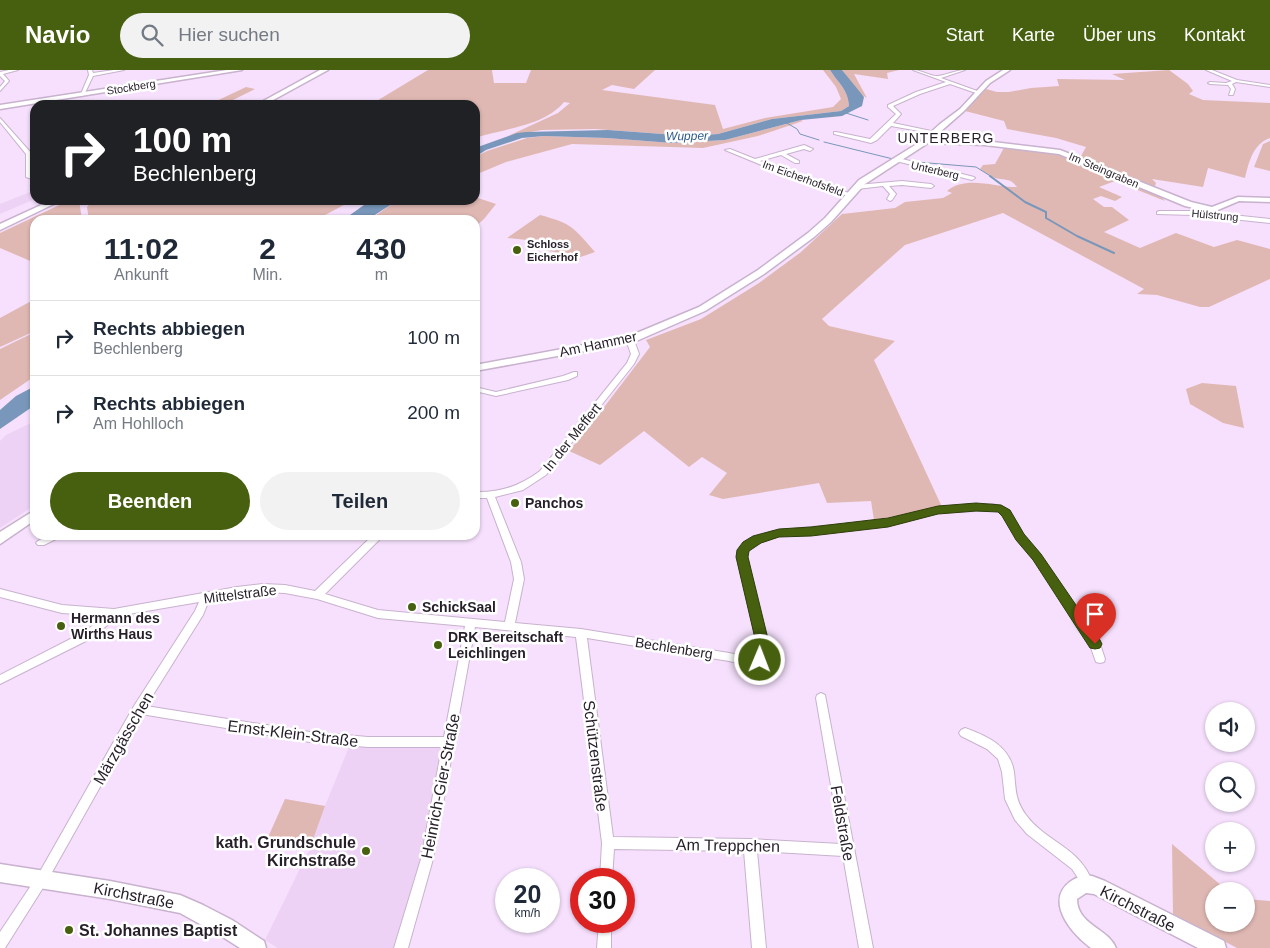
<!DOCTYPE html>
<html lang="de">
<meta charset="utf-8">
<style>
:root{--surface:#fff;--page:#f2f2f3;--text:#1f2937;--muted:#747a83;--line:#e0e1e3;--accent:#46600f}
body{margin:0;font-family:Arial,sans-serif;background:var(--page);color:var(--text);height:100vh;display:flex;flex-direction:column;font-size:19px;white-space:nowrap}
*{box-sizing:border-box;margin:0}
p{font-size:16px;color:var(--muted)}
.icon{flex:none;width:28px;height:28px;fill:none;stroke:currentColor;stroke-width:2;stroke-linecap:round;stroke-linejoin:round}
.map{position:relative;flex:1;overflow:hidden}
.drawer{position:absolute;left:30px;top:145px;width:450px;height:325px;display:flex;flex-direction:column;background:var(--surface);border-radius:15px;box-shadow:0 1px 4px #0004}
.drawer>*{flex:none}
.guide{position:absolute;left:30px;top:30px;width:450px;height:105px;border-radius:15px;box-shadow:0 1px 4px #0004;background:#202124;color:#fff;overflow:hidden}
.buttons{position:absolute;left:1205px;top:632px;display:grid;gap:10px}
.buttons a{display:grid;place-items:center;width:50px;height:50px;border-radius:50%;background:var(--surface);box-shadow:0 1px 4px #0004;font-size:25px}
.speed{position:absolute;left:495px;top:798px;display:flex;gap:10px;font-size:25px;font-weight:700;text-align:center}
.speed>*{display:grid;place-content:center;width:65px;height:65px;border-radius:50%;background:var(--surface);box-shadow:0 1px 4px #0004;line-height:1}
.speed small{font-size:12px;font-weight:400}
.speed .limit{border:8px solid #d22;background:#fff;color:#111}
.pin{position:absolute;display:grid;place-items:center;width:42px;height:42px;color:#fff;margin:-51px -21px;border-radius:50% 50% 50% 0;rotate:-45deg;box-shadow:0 0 5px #0007}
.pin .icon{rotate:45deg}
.me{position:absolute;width:55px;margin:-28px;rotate:1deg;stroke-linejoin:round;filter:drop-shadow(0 0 4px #0008)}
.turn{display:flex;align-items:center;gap:18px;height:105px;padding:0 20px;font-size:22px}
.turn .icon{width:65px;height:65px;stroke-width:2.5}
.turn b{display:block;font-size:35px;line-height:42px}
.eta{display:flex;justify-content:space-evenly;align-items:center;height:85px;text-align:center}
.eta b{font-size:30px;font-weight:600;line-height:35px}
.action{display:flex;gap:10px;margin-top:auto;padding:10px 20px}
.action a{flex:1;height:58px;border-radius:30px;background:var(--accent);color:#fff;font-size:20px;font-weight:600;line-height:58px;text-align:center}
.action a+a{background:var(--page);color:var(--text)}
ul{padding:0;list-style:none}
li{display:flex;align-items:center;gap:15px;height:75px;padding:0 20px;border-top:1px solid var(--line)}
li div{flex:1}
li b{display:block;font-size:19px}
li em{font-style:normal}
header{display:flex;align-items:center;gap:30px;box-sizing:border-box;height:70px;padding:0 25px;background:var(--accent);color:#fff}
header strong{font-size:24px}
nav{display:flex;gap:28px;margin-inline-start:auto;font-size:18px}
.search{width:350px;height:45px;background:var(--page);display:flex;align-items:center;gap:12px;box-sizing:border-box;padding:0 18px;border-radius:28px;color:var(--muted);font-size:19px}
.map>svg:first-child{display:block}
</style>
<header>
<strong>Navio</strong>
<div class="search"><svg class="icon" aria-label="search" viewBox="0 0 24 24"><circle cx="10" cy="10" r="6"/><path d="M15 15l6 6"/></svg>Hier suchen</div>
<nav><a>Start</a><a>Karte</a><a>Über uns</a><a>Kontakt</a></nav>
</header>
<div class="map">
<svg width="1270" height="878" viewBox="0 0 1270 878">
<rect width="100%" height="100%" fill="#f6e0fd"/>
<path fill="#edd2f5" d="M35,120v9l-35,15v-10z
M35,351v84l-35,23v-87l6,-6z
M441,676l-19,110 -29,92h-115l-13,-8 46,-94 -45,-4 19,-43 40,7 24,-59z"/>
<path fill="#e0b8b3" d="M428,0h64l2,13h32l5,-13h124l-21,19 -22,-4 -10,5 113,15 8,24 42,-11 68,-11 8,-8 -5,-12 -13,-17h7c8,13 18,19 19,36l-8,5 -69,8 -54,15 -28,2 -95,-7 -53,1 -34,6 50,-23 12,-10 -6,-1c-21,25 -60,26 -89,36v-33h-105z
M842,0h57l-12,3 1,6 -34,-5 13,24 -8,-5z
M1169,0l19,14 5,7 -4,3 14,6 67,3v35c-17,6 -21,24 -25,40l-37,-10 -5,19 -51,-8 4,4 -2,6 11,12 -50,-20 -16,6 23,10 -7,4 -14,-5 -8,3 11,8h8l17,13 -25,12 36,16 36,-15 38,14 23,-7 33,9v30l-61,28h-9l-43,-12 -20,-1 7,-5 -141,-76 -98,32 -83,74 7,7 66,15 -21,19 68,147 -68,13 -3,-19 -44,2 -8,-20 -96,16 -14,-4 18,-22 -25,-16 -13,10 -45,-36 -44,34 -31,-14 16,-19 65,-85 -4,-7 55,-21 58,-36 42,-31 41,-38 53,-6 10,-6 38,-4 9,-5 -5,-2c19,-16 46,-4 70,-4 -8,-10 -11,-6 -22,-9 -5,-2 -11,-6 -15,-9l3,-4 12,-1 10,-18 38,4 33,9 5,-3 5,-9 -30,-9 -49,-9 -3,-8 -39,-10 21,-22 11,3h12l22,-4 28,-2 -2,-7 68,1 -13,-6z
M246,17l9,2 -32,16h-15z
M801,50l2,1 -45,15 -55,12 -131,-4 -66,18 -31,13v-18l12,-6 40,-13 17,-2 63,2 65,5 53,-3z
M1270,71v30l-16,-4 9,-23z
M475,127l21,7 -12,15 -9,8v-7h-106l29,-20h77z
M70,130h9l3,20h-47v43l-35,-15v-15z
M93,130h260l-37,20h-227l-2,-13z
M540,145c33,9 33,12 55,37l-20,7 -20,-7 -19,-3v-3l-9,-6 -20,-2z
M35,229v32l-35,16v-29z
M35,262v44l-35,24v-51z
M1202,313l34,3 8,42 -21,-5 -33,-19 -4,-15z
M285,729l40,7 -14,39 -45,-3z
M1172,774l56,47h-14v33h32v-25l24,2v47h-33l-64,-34z"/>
<path fill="#7997ba" d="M830,0h12l22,27 -2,9 -20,10 -41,4 -76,20 -53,3 -65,-5 -63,-2 -22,2 -36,12 -11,7v-9l42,-15 9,-1 82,-2 82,6 28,-2 54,-15 69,-8 8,-5c-1,-17 -11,-23 -19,-36z
M371,130h27l-31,20h-24z
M35,316v19l-35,24v-19l16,-14z"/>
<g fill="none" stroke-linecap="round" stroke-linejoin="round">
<path stroke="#7997ba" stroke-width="1" d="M846,43l22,7
M785,52l12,7 3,5 19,6
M824,72l69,17
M905,91l71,6 16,10"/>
<path stroke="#7997ba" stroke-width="2" d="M990,106l35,26 21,10v6l31,18 37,17"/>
<defs>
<path id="street" d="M9,0h9l-15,4 6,7 -9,10v-4l5,-6 -5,-5v-4z
M88,0h4l1,3 21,-3h10l-31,6 -9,19 -4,1 9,-21z
M913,0c9,0 16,6 24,6 8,0 18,-6 28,-6l-24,8 39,14 -4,1 -26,-9 -30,10 -27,12 8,8 -8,9 43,9v2l-45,-8 -14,14 -6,3 -37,-9v-2h2l34,7 26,-25 -8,-7v-2l28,-13 30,-10z
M1206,0h6l25,10 33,5v2l-34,-5 -4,2 3,5 -2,6h-4l2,-6 -3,-4 -18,-1 -2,-1 2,-1 16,1 6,-2z
M0,48l32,36v22h3v4l-9,-3v-23l-26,-32z
M804,75l9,4 -3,2 -6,-2 -18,5 13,7v2h-4l-14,-8 -21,6 37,15 55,18v2h-4l-55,-18 -68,-28 5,-1 25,10z
M898,88l76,19 1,1 -3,2 -76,-19v-2z
M902,111l29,3 3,2 -3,2 -29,-3 -13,1 7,8 -4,6 -2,1 -3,-2 3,-5 -7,-8 -26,3 -3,-2 3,-2z
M1159,141h35l76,8v4l-76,-8 -37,-1v-2z
M630,268l4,2 5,14 -5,10 -88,111 -23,15 -28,7 26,65 3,17 -9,44 66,6 148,24 24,5 4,-4 1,-7 -21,-90 3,-9 14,-10 25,-8 109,-10 50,-13 54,-3 9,2 8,5 14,24 17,20 60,89 5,15 -1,3 -4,1 -4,-1 -6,-17 -56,-86 -17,-20 -14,-24 -5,-4 -6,-1 -54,3 -50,13 -109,10 -19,6 -13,10v5l21,90c-1,9 -3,17 -13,20l-26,-6 -142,-23 26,199 137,2 91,5 -25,-146 1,-3 4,-2 4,2 48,253h-14l-16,-92 -86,-5 9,97h-14l-8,-97 -130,-2 -2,30h-12l2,-36 -26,-206 -101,-10 -42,232 -25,89h-14l27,-89 21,-112h-74l-58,-5 -169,-28 -95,169 -41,65h-5v-16l38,-57 96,-169 61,-95 4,-9 -82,14 -23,21 -94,47v-9l86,-44 18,-15 -42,-3 -62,-16v-8l62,16 52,4 123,-22 26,-3 22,1 30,6 58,-56h11l-59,59 53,16 127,12 9,-43 -3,-17 -24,-64h-12v-6c25,1 45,-6 65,-21l87,-108 4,-9 -5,-14zM263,522l22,1 32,6 61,19 87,8 -21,111h-76l-58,-5 -164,-26 57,-91 6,-15z
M574,302h3v4l-9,4 -72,16 -21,-5v-4l21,5 67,-16z
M49,465h13l-2,2 -16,8h-6l-2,-2 2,-2z
M965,658c22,8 45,18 49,44 2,18 1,28 12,43 22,29 52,30 67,68l-2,4 -4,2 -4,-2 -5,-9 -6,-9 -45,-35 -12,-14 -10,-21 -3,-27 -4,-13 -11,-10 -26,-13 -2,-3 2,-3z
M599,851h12v27h-14z"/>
<path id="secondary" d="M227,0h15l-242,39v-4z
M320,0h8l-64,35h-8z
M1003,0h7l-20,13 -26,28 -32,28 53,2 75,9 131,52 21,5 26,-10 32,1v4l-31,-1 -26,11 -28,-6 -126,-52 -74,-9 -57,-2 -63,41 -34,38 -17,15 -50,37 -59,37 -71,31 -159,29v-6l152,-28 72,-30 59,-37 50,-37 17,-15 34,-38 61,-38 20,-18 20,-15 26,-28z
M52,130h10l-62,30v-6z
M35,440v10l-35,24v-12z
M0,794l110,17 70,14 23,10 29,15 32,21 2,7h-26l-22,-14 -38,-21 -70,-14 -110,-17z
M1084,805l8,1 13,5 119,60 2,7h-28l-104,-54 -8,-1 -9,6c0,26 31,29 39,49h-25c-26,-19 -52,-58 -7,-73z"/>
</defs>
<use href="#street" stroke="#c8b2ce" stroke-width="2"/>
<use href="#secondary" stroke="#c8b2ce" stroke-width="3"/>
<use href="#street" fill="#fff" fill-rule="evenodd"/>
<use href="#secondary" fill="#fff" fill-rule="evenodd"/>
</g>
<path fill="#46600f" stroke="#2e3e0a" d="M976,433l25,2 9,5 14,24 17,20 59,86 2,4 -2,4 -5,1 -5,-1 -57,-88 -17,-20 -14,-24 -4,-4 -22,-1 -38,3 -50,13 -77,9 -32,1 -18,6 -12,8 -1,6 22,90 -5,17 -5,1 -4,-1 -2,-4 3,-13 -21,-90 1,-7 6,-8 10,-6 26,-7 32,-2 77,-9 50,-12z"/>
<g fill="#46600f" stroke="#fff" stroke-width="2">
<circle cx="517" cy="180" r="5"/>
<circle cx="515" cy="433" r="5"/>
<circle cx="412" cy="537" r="5"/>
<circle cx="61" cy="556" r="5"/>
<circle cx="438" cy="575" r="5"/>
<circle cx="366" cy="781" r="5"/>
<circle cx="69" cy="860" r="5"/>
</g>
<g text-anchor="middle" stroke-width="5" stroke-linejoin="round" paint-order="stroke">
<g font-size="11" fill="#261e29" stroke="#fff">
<text transform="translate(131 17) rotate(-9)" y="4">Stockberg</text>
<text transform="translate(935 100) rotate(13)" y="4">Unterberg</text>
<text transform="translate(1104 100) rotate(23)" y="4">Im Steingraben</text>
<text transform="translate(803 108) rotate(20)" y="4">Im Eicherhofsfeld</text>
<text transform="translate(1215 145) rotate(5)" y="4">Hülstrung</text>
</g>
<g font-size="11" font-weight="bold" fill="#261e29" stroke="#fff" text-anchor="start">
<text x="527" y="178">Schloss<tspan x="527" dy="13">Eicherhof</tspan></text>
</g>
<g font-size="12" font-style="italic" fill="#2d5988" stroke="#fff">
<text transform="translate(687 66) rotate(-1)" y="4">Wupper</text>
</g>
<g font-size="14" letter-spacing="1" fill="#261e29" stroke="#fff">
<text x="946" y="73">UNTERBERG</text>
</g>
<g font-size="14" fill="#261e29" stroke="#fff">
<text transform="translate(598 274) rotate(-12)" y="5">Am Hammer</text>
<text transform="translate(572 367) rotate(-51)" y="5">In der Meffert</text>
<text transform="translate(240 524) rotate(-7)" y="5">Mittelstraße</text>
<text transform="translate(674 578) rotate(9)" y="5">Bechlenberg</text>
</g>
<g font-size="14" font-weight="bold" fill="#261e29" stroke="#fff" text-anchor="start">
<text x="525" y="438">Panchos</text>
<text x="422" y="542">SchickSaal</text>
<text x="71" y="553">Hermann des<tspan x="71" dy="16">Wirths Haus</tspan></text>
<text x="448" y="572">DRK Bereitschaft<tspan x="448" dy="16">Leichlingen</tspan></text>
</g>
<g font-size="16" fill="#261e29" stroke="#fff">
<text transform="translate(293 663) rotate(7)" y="6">Ernst-Klein-Straße</text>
<text transform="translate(123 668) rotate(-60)" y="6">Märzgässchen</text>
<text transform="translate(596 686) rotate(83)" y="6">Schützenstraße</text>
<text transform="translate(440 716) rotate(-79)" y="6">Heinrich-Gier-Straße</text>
<text transform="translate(843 753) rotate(80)" y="6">Feldstraße</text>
<text transform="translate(728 775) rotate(1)" y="6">Am Treppchen</text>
<text transform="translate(134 825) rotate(11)" y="6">Kirchstraße</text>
<text transform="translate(1138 838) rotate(27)" y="6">Kirchstraße</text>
</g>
<g font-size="16" font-weight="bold" fill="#261e29" stroke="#fff" text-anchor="end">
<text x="356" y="778">kath. Grundschule<tspan x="356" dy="18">Kirchstraße</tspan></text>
<text x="79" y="866" text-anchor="start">St. Johannes Baptist</text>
</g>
</g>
</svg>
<div class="buttons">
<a><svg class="icon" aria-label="sound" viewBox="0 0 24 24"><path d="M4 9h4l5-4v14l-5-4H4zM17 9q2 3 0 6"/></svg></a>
<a><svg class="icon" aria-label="search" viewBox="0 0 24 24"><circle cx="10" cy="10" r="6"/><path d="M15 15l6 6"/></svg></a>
<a>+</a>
<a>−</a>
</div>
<div class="speed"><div>20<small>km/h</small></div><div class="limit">30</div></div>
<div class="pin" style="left:1095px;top:574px;background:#d93025"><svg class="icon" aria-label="arrive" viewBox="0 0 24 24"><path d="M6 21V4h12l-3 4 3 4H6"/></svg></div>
<svg class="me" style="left:760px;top:590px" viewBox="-20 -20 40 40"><circle r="17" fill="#46600f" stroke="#fff" stroke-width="3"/><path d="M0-11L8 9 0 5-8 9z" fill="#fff"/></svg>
<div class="guide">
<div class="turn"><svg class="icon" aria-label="right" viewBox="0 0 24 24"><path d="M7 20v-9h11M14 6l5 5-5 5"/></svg><div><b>100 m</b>Bechlenberg</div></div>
</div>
<section class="drawer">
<div class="eta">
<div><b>11:02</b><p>Ankunft</p></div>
<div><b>2</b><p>Min.</p></div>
<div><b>430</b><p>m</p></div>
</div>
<ul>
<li><svg class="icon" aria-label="right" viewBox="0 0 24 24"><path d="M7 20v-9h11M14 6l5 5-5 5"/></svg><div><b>Rechts abbiegen</b><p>Bechlenberg</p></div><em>100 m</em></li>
<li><svg class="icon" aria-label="right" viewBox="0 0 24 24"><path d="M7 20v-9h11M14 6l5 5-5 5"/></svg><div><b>Rechts abbiegen</b><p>Am Hohlloch</p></div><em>200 m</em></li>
</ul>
<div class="action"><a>Beenden</a><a>Teilen</a></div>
</section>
</div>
